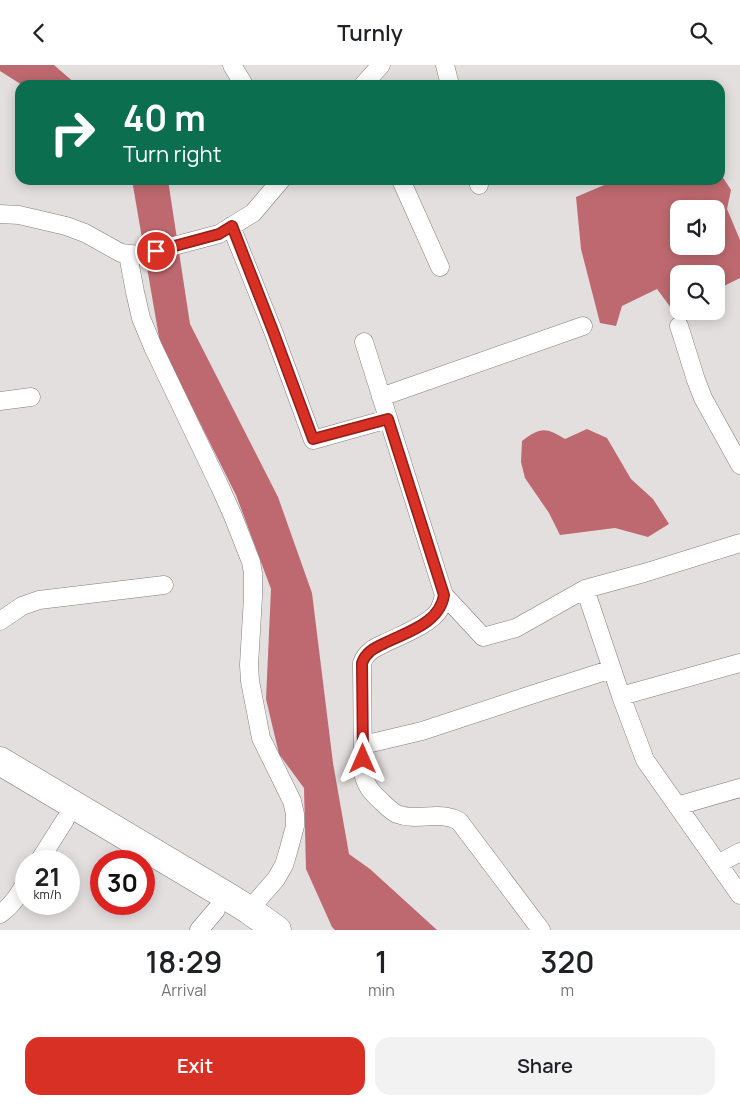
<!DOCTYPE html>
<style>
:root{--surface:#fff;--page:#f2f2f2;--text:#202124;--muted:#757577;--accent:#d93025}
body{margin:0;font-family:Manrope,sans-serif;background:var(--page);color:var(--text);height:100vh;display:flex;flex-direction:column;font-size:19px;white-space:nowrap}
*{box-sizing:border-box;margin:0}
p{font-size:16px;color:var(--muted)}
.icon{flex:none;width:28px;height:28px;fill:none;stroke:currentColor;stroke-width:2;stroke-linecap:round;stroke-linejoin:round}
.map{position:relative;height:865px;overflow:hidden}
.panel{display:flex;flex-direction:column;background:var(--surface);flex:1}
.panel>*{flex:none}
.banner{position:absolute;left:15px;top:15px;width:710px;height:105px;border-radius:15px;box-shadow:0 2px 12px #0003;background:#0b6e4f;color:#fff;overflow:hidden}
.buttons{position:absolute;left:670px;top:135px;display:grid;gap:10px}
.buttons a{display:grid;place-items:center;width:55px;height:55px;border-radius:10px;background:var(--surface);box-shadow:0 2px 12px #0003;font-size:25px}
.speed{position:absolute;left:15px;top:785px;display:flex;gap:10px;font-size:25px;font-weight:700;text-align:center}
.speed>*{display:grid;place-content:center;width:65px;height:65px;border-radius:50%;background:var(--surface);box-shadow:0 2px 12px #0003;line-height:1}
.speed small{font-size:12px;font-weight:400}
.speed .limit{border:8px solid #d22;background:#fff;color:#111}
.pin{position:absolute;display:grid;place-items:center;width:42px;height:42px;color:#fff;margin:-21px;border:2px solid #fff;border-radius:50%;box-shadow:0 1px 5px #0007}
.me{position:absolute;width:55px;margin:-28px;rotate:0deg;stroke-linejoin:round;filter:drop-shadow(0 0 4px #0008)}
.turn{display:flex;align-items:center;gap:18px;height:105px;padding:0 25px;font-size:22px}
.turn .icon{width:65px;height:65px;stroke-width:2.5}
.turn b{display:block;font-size:35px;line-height:42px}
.eta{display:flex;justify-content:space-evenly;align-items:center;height:85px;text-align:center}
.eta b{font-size:30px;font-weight:600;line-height:35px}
.button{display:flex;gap:10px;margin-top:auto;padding:10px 25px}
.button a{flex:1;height:58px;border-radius:15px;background:var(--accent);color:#fff;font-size:20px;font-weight:600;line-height:58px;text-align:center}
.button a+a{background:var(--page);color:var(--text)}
header{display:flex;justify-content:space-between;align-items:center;height:65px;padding:0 25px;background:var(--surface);font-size:22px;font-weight:600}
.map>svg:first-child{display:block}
</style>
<header><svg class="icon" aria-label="back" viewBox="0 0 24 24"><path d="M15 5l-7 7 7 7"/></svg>Turnly<svg class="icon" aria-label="search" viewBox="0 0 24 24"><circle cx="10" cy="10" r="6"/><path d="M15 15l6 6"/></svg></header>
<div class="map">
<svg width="740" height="865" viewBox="0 0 740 865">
<rect width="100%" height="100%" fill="#e4dfdf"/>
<path fill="#be696f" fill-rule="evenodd" d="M0,0h54l23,20h-55l-22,-14z
M720,108l11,17 -4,19 13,31v38l-24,12v-16h-37v36l-5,2 -17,-23 -35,17 -6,20 -16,-3 -19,-74 -5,-52 40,-17h104zM679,144h37v37h-37z
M132,115h36l22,144 88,173 34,96 21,170 16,91 21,15 67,61h-102l-3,-3 -26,-58 -2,-81 -25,-34 -13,-55 5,-110 -35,-94 -76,-152z
M587,364l20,9 24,41 22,20 16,25 -21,13 -33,-9 -55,7 -11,-22 -24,-35 -4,-16 1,-21c18,-14 24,-14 43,-2z"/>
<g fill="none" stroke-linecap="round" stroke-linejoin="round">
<defs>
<path id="street" d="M232,0l12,20
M445,0l5,20
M363,20l18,-20
M401,115l39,87
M478,115l1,5
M0,149l19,1 47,11 19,7 36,20 19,2 79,-21 34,-21 28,-33
M231,161l42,105 40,109 75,-21
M128,190l7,37 6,26 12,29 67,140 13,29 18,46 2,11v24l-4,68 1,16 11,57 31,63 3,13v12l-7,26 -4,13 -8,14 -27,31
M679,261l17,54 7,18 37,67
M364,277l80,253c-1,5 -3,11 -5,15 -8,14 -40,26 -54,33 -11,5 -19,9 -23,20l1,110c3,13 8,19 19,29 4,4 9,9 15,12 20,8 42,-4 62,7l82,109
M381,332l202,-71
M0,336l31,-4
M585,524l36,107 24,64 95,135
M444,530l39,42 33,-9 69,-39 59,-16 96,-30
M0,556l22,-15 17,-6 125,-15
M621,631l119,-33
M363,680l59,-14 115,-38 75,-24
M677,741l63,-18
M39,796l26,-41
M718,799l22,-12
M0,849c12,-8 19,-20 26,-32
M199,865l17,-20"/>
<path id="highway" d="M0,696l225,134 24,15 28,20"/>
</defs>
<use href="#street" stroke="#837e7e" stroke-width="19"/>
<use href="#highway" stroke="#837e7e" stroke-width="29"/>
<use href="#street" stroke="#fff" stroke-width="18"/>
<use href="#highway" stroke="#fff" stroke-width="28"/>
</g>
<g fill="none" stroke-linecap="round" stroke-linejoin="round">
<defs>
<path id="route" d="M156,186l63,-17 13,-8 41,105 40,108 75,-20 56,176c-4,28 -37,37 -59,48 -11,5 -19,9 -23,20l1,96"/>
</defs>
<use href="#route" stroke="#8d1f18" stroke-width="12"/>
<use href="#route" stroke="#d93025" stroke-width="9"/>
</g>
</svg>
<div class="buttons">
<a><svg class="icon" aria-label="sound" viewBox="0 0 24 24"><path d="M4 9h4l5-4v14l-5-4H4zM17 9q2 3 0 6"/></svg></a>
<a><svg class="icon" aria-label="search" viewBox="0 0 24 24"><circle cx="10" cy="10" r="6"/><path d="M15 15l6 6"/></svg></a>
</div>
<div class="speed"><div>21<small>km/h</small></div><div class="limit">30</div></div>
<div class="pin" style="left:156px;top:186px;background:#d93025"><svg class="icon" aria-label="arrive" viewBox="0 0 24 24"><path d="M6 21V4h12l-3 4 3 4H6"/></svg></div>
<svg class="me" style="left:363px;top:694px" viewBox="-20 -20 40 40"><path d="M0-17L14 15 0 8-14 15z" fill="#d93025" stroke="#fff" stroke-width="4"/></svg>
<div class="banner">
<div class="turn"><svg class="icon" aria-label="right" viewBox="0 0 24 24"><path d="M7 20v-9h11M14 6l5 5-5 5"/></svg><div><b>40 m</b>Turn right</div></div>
</div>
</div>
<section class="panel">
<div class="eta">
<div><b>18:29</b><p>Arrival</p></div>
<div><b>1</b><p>min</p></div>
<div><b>320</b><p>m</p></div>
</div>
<div class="button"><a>Exit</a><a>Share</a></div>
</section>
